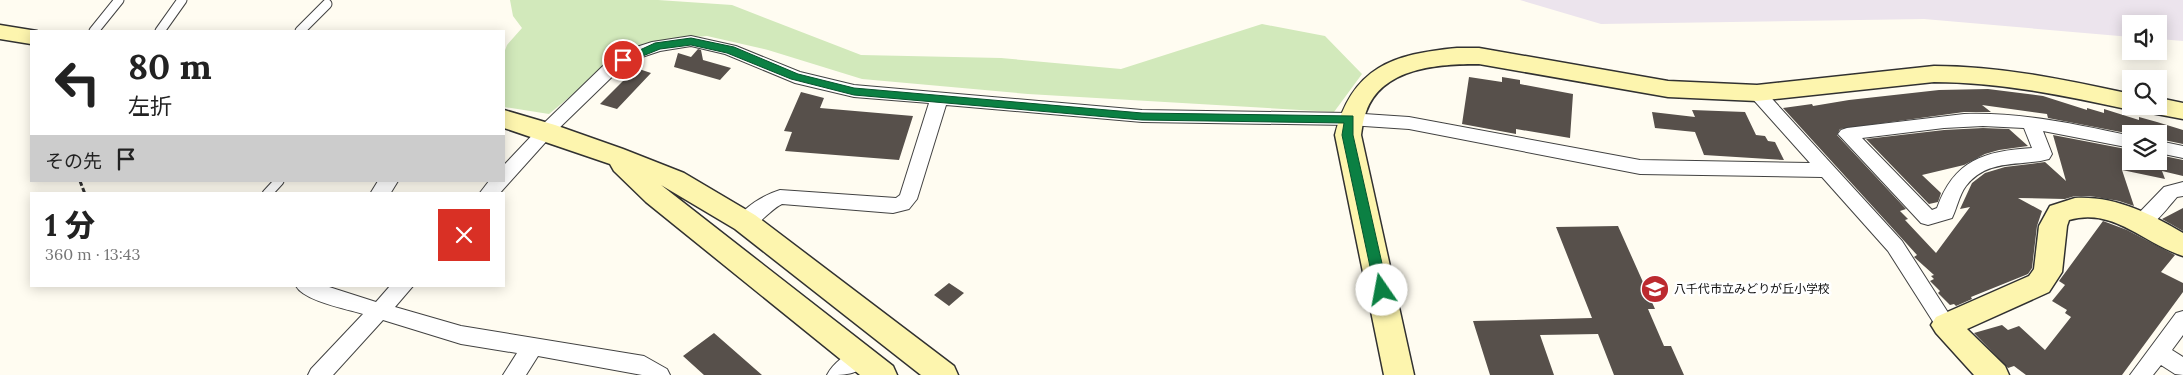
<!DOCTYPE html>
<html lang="ja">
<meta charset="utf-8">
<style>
:root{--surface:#fff;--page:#f2f2f2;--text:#222;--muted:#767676}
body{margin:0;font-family:Lora,"Noto Sans JP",serif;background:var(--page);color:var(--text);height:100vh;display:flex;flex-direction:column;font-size:19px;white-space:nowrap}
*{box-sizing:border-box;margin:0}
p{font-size:16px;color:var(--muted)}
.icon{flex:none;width:28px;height:28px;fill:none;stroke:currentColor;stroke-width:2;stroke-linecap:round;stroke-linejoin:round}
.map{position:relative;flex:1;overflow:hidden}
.panel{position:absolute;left:30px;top:192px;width:475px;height:95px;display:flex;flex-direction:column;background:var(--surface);border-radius:0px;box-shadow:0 2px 12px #0003}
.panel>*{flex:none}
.top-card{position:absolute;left:30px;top:30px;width:475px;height:152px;border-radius:0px;box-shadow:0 2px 12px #0003;background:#fff;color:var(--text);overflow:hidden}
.buttons{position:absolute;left:2122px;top:15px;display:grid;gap:10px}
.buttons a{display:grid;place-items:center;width:45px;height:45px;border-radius:0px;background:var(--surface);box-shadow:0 2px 12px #0003;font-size:25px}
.pin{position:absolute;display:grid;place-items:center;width:42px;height:42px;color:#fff;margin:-21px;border:2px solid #fff;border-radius:50%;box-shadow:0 1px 5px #0007}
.me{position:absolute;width:55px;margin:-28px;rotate:348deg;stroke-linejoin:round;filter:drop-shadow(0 0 4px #0008)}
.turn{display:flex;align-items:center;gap:18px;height:105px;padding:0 15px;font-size:22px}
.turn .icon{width:65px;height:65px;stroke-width:2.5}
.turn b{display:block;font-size:35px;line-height:42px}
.then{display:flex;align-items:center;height:48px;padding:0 15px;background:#0003;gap:10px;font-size:19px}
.round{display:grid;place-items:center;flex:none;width:52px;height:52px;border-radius:0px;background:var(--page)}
.overview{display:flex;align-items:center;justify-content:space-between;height:85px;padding:0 15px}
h1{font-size:30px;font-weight:800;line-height:38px}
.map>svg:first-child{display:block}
</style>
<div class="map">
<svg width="2183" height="375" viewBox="0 0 2183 375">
<rect width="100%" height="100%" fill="#fffcf1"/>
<path fill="#ece4ed" d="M1520,0h663v41l-24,-2v-15h-28v13l-207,-18 -323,5z"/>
<path fill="#d2e9bb" d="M510,0h148l74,5 129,50 140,3 120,11 141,-45 63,12 37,38 -28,38 -306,-18 -166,-15 -94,-29 -61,-14 -34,3 -61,23 -63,52 -45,-7v-54l3,-8 15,-17 -9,-12z"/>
<path fill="#57504b" d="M698,49l3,1 2,10 28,8 -11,12 -46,-13 4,-14 13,4z
M636,68l15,5 -34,36 -17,-5z
M1469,77l33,5v-5l18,3v4l53,10 -3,44 -54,-9v5l-54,-10z
M1988,89l55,7 44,14v-2l17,5v-4l35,11v-3l18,5 26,8v14l-24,-5v-5h-28l-83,-16 -1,-4 -65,-9 9,7h-27l-124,17 -3,6 69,74 -6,2 8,8 -3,1 31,33 34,-46 -10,2 12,-26 13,-10 20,-6 40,-5 21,19 -13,-46 78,15v11h28v-6l24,5v16l-21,-5 3,8 -43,-9 12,36 -15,-5 -29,-5h-15l-10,3 -47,-1 24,13 -5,15 -5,42 -4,6 -57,23 1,2 -16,7 -2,-2 -4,1 -12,-12 2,-2 -10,-10 4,-2 -3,-3 3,-1 -20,-18 3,-2 -134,-147 29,-4 1,2 36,-6 90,-10z
M801,92l23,6 -4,10 93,8 -14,44 -114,-9 7,-19 -8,-1z
M1692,110l53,2 11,23 9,1 3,5 7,1 9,18 -80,-5 -9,-23 -40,-4 -3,-16 43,5z
M1983,128l26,1 19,17 -29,4 -14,4 -21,11 -42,10 19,18 -3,9 -9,2 -63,-65 78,-9z
M2183,208v23l-21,-12z
M2103,221l24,9 48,25 -14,17 22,11v9l-61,83h-96l-12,-9 -6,2 -34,-35 28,-8 6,5 11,-4 26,24 26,-33 -6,-4 2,-3 -15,-9 13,-16 -6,-4z
M1618,226l37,83h-7l16,37h7l13,29h-70l-16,-41 -58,1 14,40h-64l-17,-54 119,-3 -36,-91z
M949,283l15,10 -15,13 -15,-11z
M714,333l48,42h-58l-21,-19z"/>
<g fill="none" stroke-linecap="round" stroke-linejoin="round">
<defs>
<path id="lane" d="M94,31l25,-31
M160,31l22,-31
M300,31l27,-27
M267,194l12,-13"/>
<path id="street" d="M691,36l45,10 64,26 54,13 288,25 207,3 60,4 231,43 170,3 -59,-66 -3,-4 3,-4h12l139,152 54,84 -3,6 -7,2 -7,-2 -51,-80 -66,-74 -182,-3 -231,-45 -60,-4 -207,-3 -196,-17 -29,94 -8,10 -16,4 -111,-9c-15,7 -26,29 -44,23l-3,-5c8,-15 29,-27 45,-32l116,8 4,-3 29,-92 -75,-6 -59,-14 -70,-29 -34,-8 -31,5 -21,7 -20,12 -67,65 -53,59h-20l10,-13h15v-16l36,-38 67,-65 20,-12 25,-8z
M1964,114c57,-2 112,10 167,22v12l-88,-17 9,23 -3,5c-29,8 -61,-1 -83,27 -7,9 -9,22 -14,32l-24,7 -7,-2 -83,-89 3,-4 6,-2zM1983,126l41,2 8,20c-48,3 -78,12 -95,60l-5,2 -70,-72 82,-10z
M2159,141l24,5v12l-24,-5z
M378,181h20l-8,13h-20z
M2183,182v14l-6,1c-11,12 -25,35 -42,30l-3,-5 3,-5 29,-30z
M296,286h30l50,16 14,-16h23l-18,21 66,19 183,30 23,13 3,6h-28l-104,-19 -12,19h-23l14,-22 -56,-9 -78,-24 -50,55h-25l3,-6 52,-55c-16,-5 -59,-13 -67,-28z
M2183,311v24l-11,15 11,7v18l-8,-1 -14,-9 -8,10h-23l46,-62z
M860,348l8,3 3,6c-10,18 -24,18 -44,18 6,-12 21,-23 33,-27z"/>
<path id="secondary" d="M0,25l37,6h-6v13l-31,-5z
M1457,48h22l189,33 89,4 177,-19c67,0 132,14 197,28v12h10l-10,4c-65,-14 -130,-28 -197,-28l-177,19 -89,-4 -189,-33c-40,0 -97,3 -113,48 -3,7 -4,16 -5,23l53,240h-30l-49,-240c17,-68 58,-81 122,-87z
M2159,98l24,5v16l-37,-7 -3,-6h16z
M504,110l51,15 68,24 61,24 71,42 199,151 4,9h-37l-186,-146 -74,-44 232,181 4,9h-37l-214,-173 -32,-31 -4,-7 -106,-36z
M2075,198c40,-2 74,15 108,35v23c-39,-12 -69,-49 -114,-36l-2,6 -5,46 -13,20 -82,37 38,37 4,9h-35l-38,-42 -5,-8 5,-8 93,-41 5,-7 5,-43 11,-20z"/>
</defs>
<use href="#lane" stroke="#424242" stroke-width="11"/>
<use href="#street" stroke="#424242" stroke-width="2"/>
<use href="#secondary" stroke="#313131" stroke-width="3"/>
<path stroke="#313131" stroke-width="3" stroke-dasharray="5 2.5" stroke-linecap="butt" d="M80,181l5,13"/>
<use href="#lane" stroke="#fff" stroke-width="9"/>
<use href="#street" fill="#fff" fill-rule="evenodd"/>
<use href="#secondary" fill="#fdf5ae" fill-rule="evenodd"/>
</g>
<path fill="#0b8043" stroke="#07532c" d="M691,38l43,9 64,27 56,14 288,25 211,3v19l35,155 -6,5 -7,-5 -33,-155 2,-12 -202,-3 -288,-25 -63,-16 -64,-26 -36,-8 -31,4 -37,15 -5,-4 37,-17z"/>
<defs>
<symbol id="school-disc" viewBox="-11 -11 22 22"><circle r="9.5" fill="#bc2a2f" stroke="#fff"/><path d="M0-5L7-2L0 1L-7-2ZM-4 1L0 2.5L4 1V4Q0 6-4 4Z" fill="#fff"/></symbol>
</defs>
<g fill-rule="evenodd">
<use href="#school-disc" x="1639" y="273" width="32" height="32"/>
</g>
<g text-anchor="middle" stroke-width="5" stroke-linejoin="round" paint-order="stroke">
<g font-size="12" fill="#0f0f0f" stroke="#fff" text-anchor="start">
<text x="1674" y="293">八千代市立みどりが丘小学校</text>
</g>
</g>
</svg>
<div class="buttons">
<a><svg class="icon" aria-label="sound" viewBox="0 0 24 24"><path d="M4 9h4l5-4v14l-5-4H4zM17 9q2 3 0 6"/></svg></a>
<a><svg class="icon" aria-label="search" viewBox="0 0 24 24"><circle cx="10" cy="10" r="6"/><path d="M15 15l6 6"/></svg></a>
<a><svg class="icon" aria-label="layers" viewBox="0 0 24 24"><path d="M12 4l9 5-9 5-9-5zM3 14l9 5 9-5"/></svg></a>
</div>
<div class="pin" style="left:623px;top:60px;background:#d93025"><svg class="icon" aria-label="arrive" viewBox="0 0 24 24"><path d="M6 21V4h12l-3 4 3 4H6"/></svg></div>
<svg class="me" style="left:1382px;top:290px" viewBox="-20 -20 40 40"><circle r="19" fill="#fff"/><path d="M0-13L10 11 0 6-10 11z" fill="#0b8043"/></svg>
<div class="top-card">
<div class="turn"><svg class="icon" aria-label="left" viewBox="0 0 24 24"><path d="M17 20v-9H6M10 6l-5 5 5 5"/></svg><div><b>80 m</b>左折</div></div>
<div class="then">その先<svg class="icon" aria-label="arrive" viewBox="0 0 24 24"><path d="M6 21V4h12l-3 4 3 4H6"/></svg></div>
</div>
<section class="panel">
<div class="overview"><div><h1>1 分</h1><p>360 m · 13:43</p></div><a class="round" style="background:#d93025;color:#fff"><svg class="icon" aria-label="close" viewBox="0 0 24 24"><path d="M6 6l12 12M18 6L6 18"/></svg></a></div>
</section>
</div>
